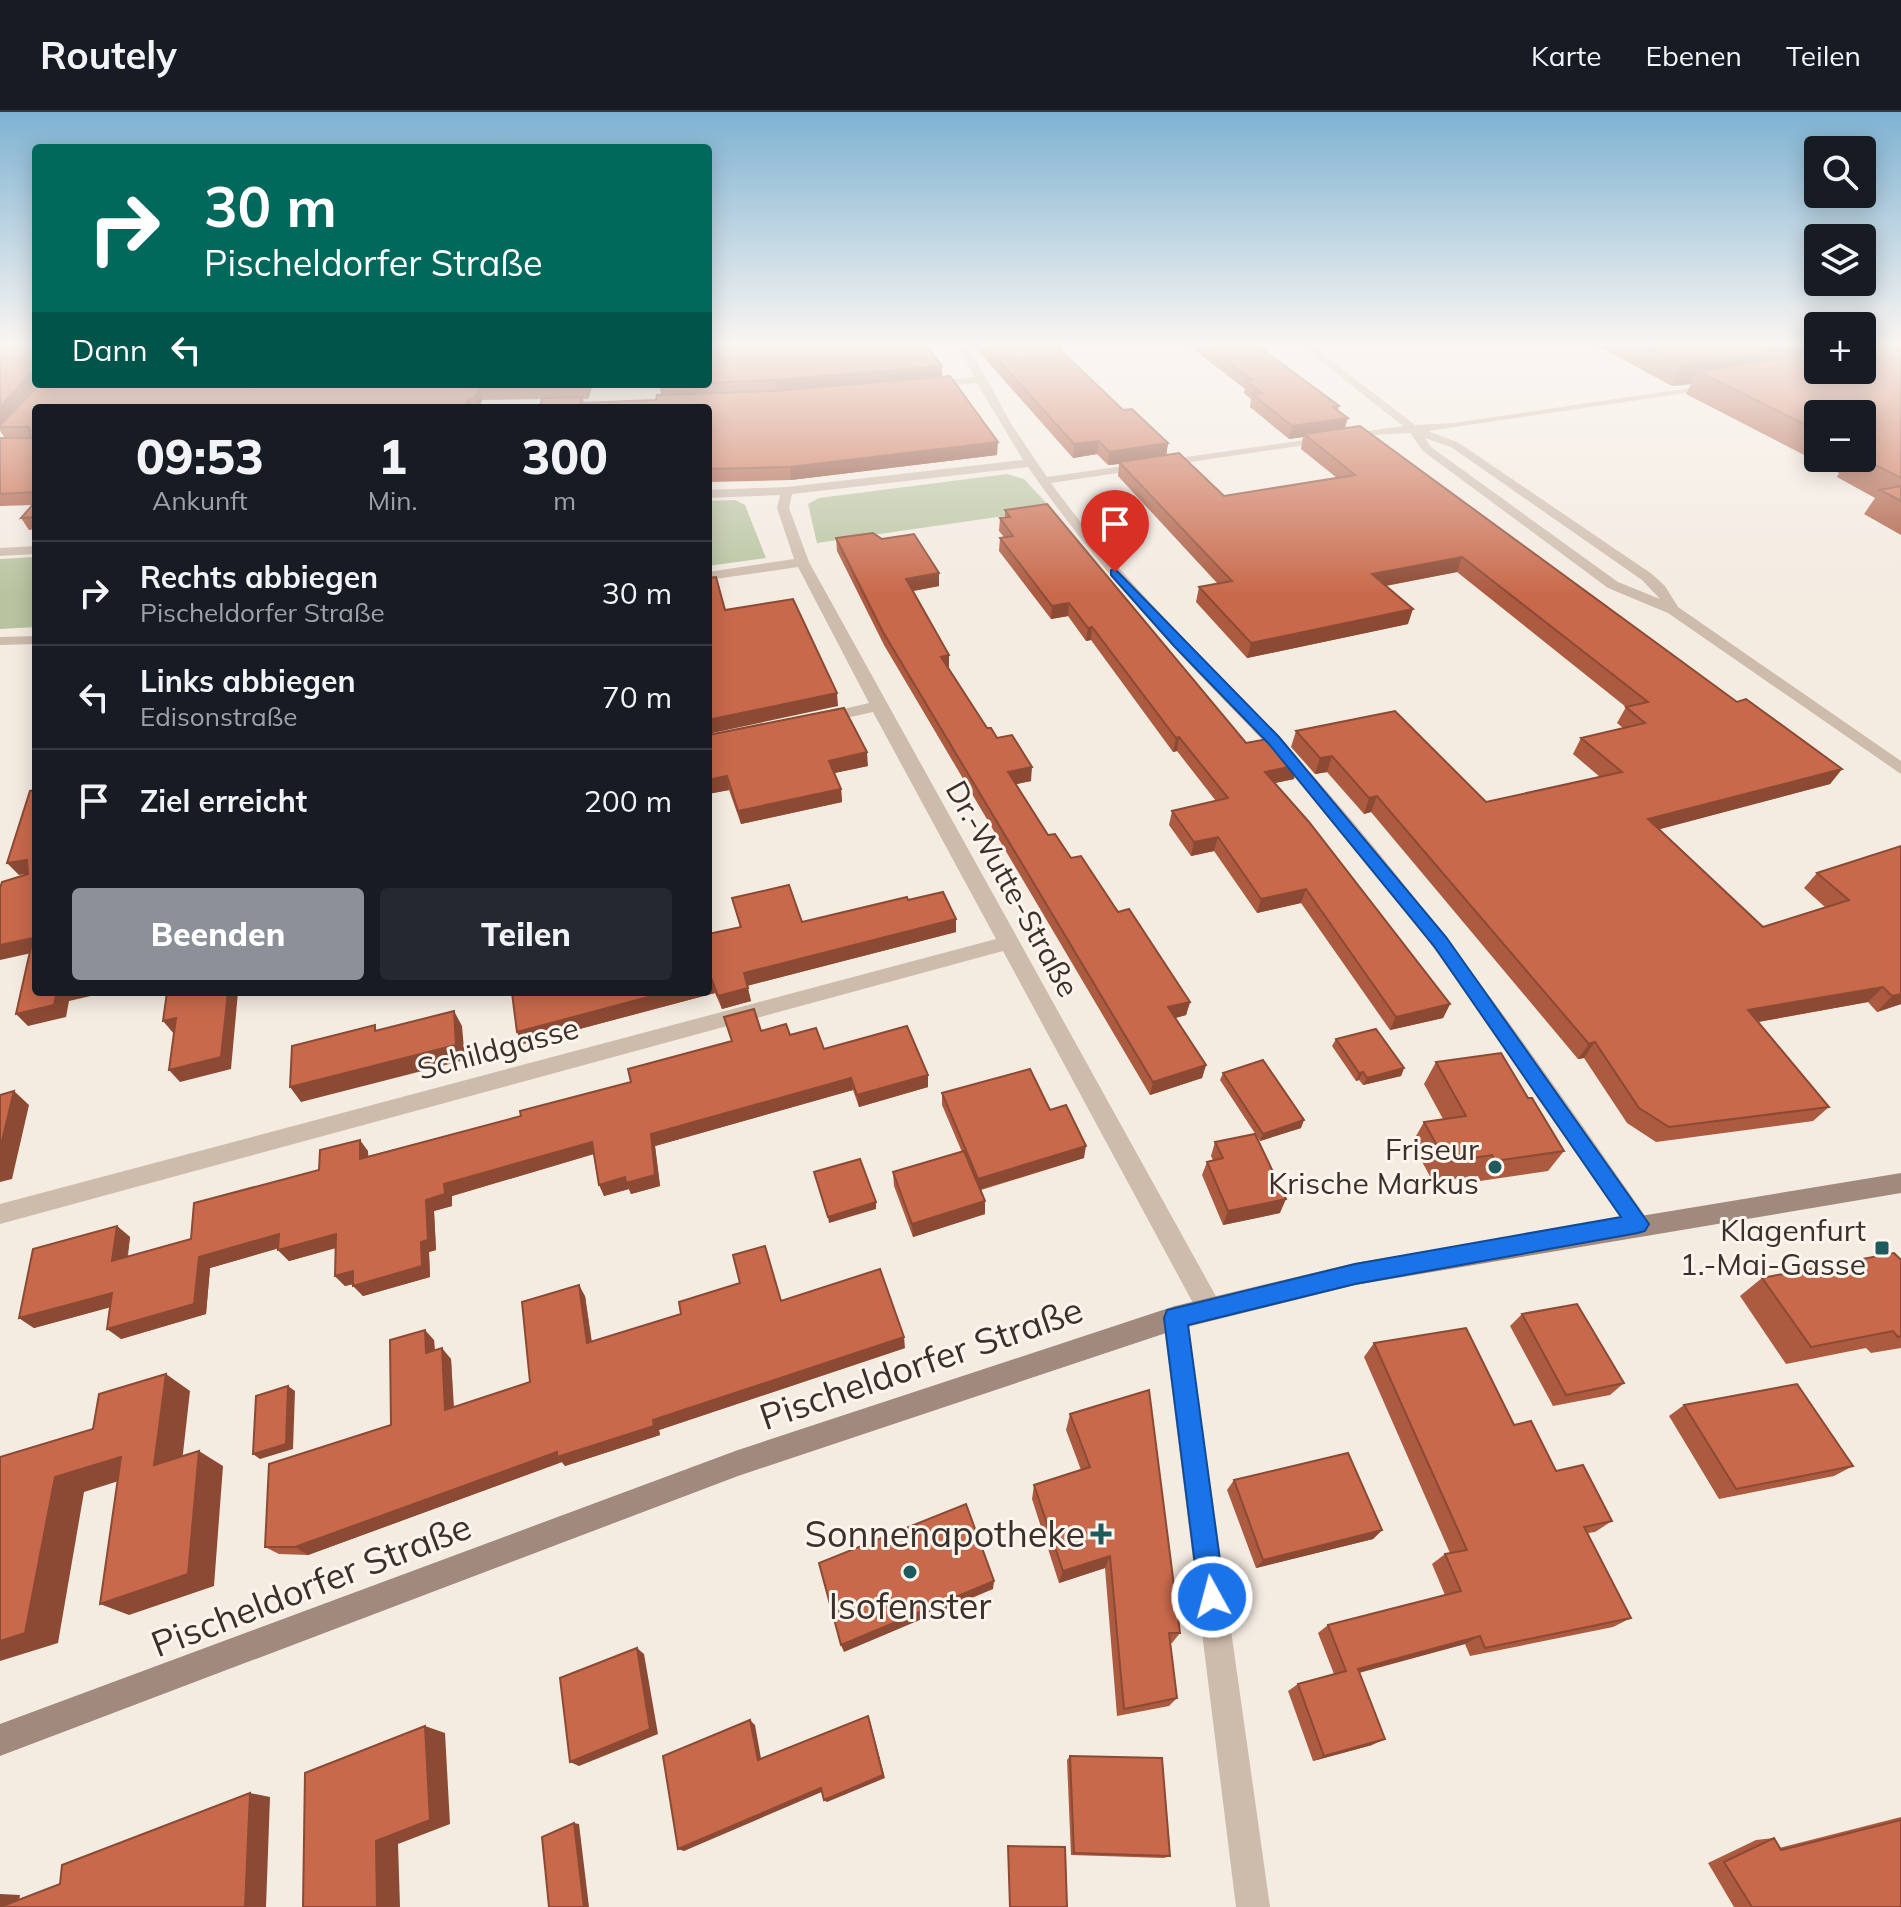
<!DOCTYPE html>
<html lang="de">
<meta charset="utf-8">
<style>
:root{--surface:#171b24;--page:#242831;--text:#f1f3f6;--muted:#9ea1a6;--line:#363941;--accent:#8c9099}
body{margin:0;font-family:Mulish,sans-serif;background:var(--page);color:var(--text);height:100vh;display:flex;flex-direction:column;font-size:30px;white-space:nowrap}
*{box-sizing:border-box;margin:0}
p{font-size:26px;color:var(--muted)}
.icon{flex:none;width:44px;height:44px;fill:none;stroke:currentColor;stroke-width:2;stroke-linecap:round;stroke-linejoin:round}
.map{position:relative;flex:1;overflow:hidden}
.drawer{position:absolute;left:32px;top:292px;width:680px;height:592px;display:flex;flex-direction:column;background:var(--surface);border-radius:8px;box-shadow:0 4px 20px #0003}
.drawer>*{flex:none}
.top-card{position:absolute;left:32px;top:32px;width:680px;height:244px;border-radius:8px;box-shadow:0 4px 20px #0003;background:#00695c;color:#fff;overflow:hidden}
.tools{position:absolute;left:1804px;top:24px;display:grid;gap:16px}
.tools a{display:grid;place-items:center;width:72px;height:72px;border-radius:8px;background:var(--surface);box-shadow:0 4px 20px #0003;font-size:40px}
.pin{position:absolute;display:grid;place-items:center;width:68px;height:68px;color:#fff;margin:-82px -34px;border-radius:50% 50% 50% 0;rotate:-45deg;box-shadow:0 0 8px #0007}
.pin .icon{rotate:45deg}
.me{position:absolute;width:88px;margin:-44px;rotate:353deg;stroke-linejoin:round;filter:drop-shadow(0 0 6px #0008)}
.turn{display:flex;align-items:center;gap:28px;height:168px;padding:0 40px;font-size:36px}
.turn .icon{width:104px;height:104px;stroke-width:2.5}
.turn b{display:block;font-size:56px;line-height:68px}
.then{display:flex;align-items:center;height:76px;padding:0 40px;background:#0003;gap:16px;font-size:30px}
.eta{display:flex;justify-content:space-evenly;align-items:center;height:136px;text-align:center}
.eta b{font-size:48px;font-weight:800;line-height:56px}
.primary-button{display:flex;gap:16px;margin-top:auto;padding:16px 40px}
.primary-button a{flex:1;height:92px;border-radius:8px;background:var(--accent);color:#fff;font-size:32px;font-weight:800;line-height:92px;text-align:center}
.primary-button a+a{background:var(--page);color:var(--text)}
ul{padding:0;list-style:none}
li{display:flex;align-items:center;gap:24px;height:104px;padding:0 40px;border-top:2px solid var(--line)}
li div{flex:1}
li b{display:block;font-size:30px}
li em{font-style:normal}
header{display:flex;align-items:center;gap:48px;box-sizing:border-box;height:112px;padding:0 40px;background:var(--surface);border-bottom:2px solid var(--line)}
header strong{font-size:38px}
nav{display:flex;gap:44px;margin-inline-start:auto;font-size:28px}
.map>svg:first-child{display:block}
</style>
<header>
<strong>Routely</strong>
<nav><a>Karte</a><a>Ebenen</a><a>Teilen</a></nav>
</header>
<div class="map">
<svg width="1901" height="1795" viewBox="0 0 1901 1795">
<rect width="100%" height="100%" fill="#f4ebe1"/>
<path fill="#b8c4a0" d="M1007,362l17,5 28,30 -235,34 -9,-39 11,-6z
M735,388l10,5 21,53 -58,8v-65z
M36,445v70l-36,2v-70z"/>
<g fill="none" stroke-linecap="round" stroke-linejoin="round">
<path fill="#cdbbac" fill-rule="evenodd" d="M957,232h10l45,81 35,52 356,-51 -104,-82h11l105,81 39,-2 263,-39 1,2 -5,3 -285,42 31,12 193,131 13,12 13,21 223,154v13l-233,-161 -60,-25 -185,-137 -13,-18 -39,2 -320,48c82,114 188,206 279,312 115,133 216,277 316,422l4,7 -4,7 -8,3 -8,-3c-99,-147 -198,-295 -313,-431 -46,-54 -97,-102 -145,-155 -52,-56 -100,-115 -144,-178l-236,27 -3,14 20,54 409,738 3,8 -3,8 -9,4 -9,-4 -197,-365 -1003,273v-20l996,-265 -123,-227 -50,11 -8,-5 3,-3 51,-12 -71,-136 -90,13v-8l86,-13 -17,-51 3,-13 -72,3v-8l79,-3 236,-27 -46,-77 -50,4 -5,-3 52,-7zM1425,326l26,9 191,133 18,19 -42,-17 -187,-135z
M568,290l5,3 -1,2 -53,1 5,-3z
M36,434v8l-36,2v-8z
M36,524v8l-36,1v-8z
M1175,1194l9,4 3,8 83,589h-34l-73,-589 3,-8z"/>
<path fill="#a18a7d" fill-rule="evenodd" d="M1901,1061v20l-546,92 -180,45 -437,146 -738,280v-32l738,-274 437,-144 180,-43z"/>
</g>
<path fill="#ac5a40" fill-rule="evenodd" d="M0,232h36v40h2l-37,41 39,-41h553l-5,15h-5l1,4 72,-3 5,-5 -1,-11h48v-40l234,22v11l55,78 -206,25 -83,2v-74h-168l2,-9 -60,1 -3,8h-443v121l-7,1 -8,-12 12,-13 -33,1v-68h5l-5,-7z
M972,232h89v6l62,60 45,33 -2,12 58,41 113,-18 -36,-29 2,-12 -14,2 -39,-32 1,-8 -7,-6 1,-4 -58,-45h68l84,62 -1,5 7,17 392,274 105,67 -12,15 -171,45 104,98 62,-20 -21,-19 13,-15 84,-27v158l-24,8 -9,-10 -110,20 71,85 -16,14 -157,21 -29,-19 -43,-65 -6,1 -207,-247 -7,2 -37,-42 -12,2 -24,-27 5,-16 190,71 114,-25 -27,-23 8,-16 42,-10 -6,-5 9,-16 -169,-135 -71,14 22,38 -161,34 -51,-56 3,-15 19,-3 -100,-108 1,-12 -11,1 -11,-11 -24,4z
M1594,232h224v26l83,-26v191l-37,-21 11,-16 -38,-21 2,-4 -153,-79 5,-10 -19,2zM1818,302h44v44h-44z
M1005,398l241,233 48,36 -19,4 175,221 -7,14 -53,12 -89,-127 -44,10 -43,-62 -23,5 -22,-31 3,-14 44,-10 -39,-50 -4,1 -82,-112 -5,1 -18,-25 -17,3 -52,-68 1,-13 4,-1 -5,-6 1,-13 5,-1z
M836,426l103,35v13l-26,5 36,77 38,60 10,10 34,43 -15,3 32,51 23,23 47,54 72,90 -4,13 -11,3 31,47 -4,13 -52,17 -266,-450 -47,-94z
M708,623l160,31 -34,7 7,16 1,13 -101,22 -12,-34 -21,4z
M732,786l70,24 106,-22 48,19v13l-209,54 4,15 -29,8 -7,-16 -192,51 -6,-12 191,-40 32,-65z
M761,919l29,4 34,14 104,38 -69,20 -6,-17 -198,56 5,40 -29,8 -2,-5 -25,7 -10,-42 -142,42v10l-18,5 2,39 -7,2 1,25 -67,19 -10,-12 -8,2 -10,-10 1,-28 -47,13 -11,-11 1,-2 -69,20 -4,46 -85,25 -11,-32 -76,21 -15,-10 98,-92 13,11 -2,19 63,-17 128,-69 49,-19v5l153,-40 110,-34 100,-41z
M1336,927l68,29 -3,8 -38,9 -4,-5 -3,1 -24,-35z
M1436,950l92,36 36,53 -16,20 -68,10 -2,-5 -45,6 -21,-39 12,-21 19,-3 -19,-35z
M1223,961l78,55 -41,13 -40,-61z
M942,981l108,17 34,48 -103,32 4,11v13l-72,23 -19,-51 -1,-14 69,-20 -20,-47z
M1215,1030l65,71 -57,12 -21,-50 5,-13 6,-2 -2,-4z
M1901,1148v88l-30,5 -5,-5 -80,16 -46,-68 22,-18z
M585,1184l7,46 189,-41 124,47 -246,82 1,5 -95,31 -3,-4 -254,93 -29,-1 -14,-7 126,-122 43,-85 1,10 16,9 3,48 76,-25z
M1522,1202l102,69 -14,12 -57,11 -43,-80z
M1374,1231l140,82 42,46 56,50 -17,11 -7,1 43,85 -18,9 -143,29 -5,-12 -106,29 13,72 -59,16 -25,-70 10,-7 36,-10 -16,-41 10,-8 117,-30 -13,-31 13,-10 5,-1 -86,-196z
M1684,1293l169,61 -19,10 -115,23 -50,-83z
M1070,1302l110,219 -8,10h-2l7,55 -8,8 -52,10 -12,-148 -46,15 -27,-84 2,-14 47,-15 -15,-40z
M1234,1368l148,50 -9,9 -117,29 -29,-78z
M1070,1644l100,100 -6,2 -93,-3 -4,-95z
M1901,1705v90h-167l-26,-44 48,-23 18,-2 5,10z"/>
<path fill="#8c4a34" d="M1818,232v21l-121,6 -6,13 -19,2 10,-22z
M942,254v11l-166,14 -1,-11z
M33,259l3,5v8h2l-38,42v-19z
M587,272h6l-5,15 -2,-11z
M479,277l3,11 -4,8 -3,-10z
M468,287l3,9h-6z
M1348,306l-4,13 -40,3 -1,3 -14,2 3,-13z
M1099,329l-2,13 -24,4 1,-14z
M998,330l-1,13 -206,25 -1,-13z
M1168,331l-2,14 -47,5v2l-11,1 1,-13z
M1462,445l-5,15 -90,17 5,-15z
M939,461v13l-32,6 -1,-13z
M1069,491l-1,13 -17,3 1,-13z
M1413,497l-5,15 -161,34 4,-15z
M1092,515l-1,13 -5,1 2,-13z
M949,543v13l-8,-11z
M837,581l1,13 -130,28v-14z
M1179,625l-2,14 -4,1 3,-14z
M867,640l1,14 -38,8 -1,-13z
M1332,644l-5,16 -12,2 5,-16z
M1298,653l-4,14 -33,7 4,-14z
M1032,655l-1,14 -23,5v-14z
M1842,657l-12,15 -192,51 10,-16z
M727,664l2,14 -21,4v-14z
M841,677l1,13 -101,22 -3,-13z
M1377,684l-6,16 -7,2 5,-16z
M1218,725l-4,14 -23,5 3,-14z
M27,748l9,13 -17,2 -12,-12z
M1306,777l-5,14 -44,10 4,-14z
M956,807v13l-210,54 -2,-13z
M33,826l3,14 -36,8v-15z
M712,868l3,13 -192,51 -6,-12 150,-40h41v-11z
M1883,875l-15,15 -133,24 13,-16z
M748,876l3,13 -29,8 -4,-13z
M57,880h51l-39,9 -3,16 -38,9 -12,-12z
M228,880h10l-7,77 -51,13 -11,-12z
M1901,882v10l-24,8 15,-16z
M1190,890l-4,13 -21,6 3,-14z
M1450,892l-7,14 -53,12 6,-13z
M454,899l8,15 3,34 -164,42 -11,-15z
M176,906l-2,16 -11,-13z
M1595,930l-11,16 -6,1 11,-15z
M1206,953l-4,13 -52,17 3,-13z
M1404,956l-3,8 -38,9 4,-7z
M1363,960l-4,8 -3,1 3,-8z
M928,963v12l-69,20 -2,-12z
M851,966l2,12 -198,56 5,40 -29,8 -2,-5 -25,7 -5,-11 52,-51z
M14,979l15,14 -17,74 -12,3v-33z
M1304,1008l-3,8 -41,13 3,-7z
M360,1028l8,11 1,19 -9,-11z
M592,1030l5,11 -145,43v10l-18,5 2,39 -7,2 1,25 -67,19 -10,-10 68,-44 5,-42 18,-16z
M1086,1034l-2,12 -106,32v-11z
M1286,1087l-6,14 -57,12 5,-14z
M985,1089v13l-72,23 -1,-13z
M876,1090v7l-47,14 -1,-6z
M117,1114l13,11 -5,34 -13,-10z
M279,1122l11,11 -80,23 -4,46 -85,25 -14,-10 92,-72z
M336,1122l10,11 -57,16 -11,-11z
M353,1159l9,11 -17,4 -10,-10z
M579,1173l6,11 8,58 -6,-11z
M112,1181l14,10 -92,25 -15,-10z
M425,1218l9,10 1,24 -9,-11z
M904,1225l1,11 -246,82 1,5 -95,31 -3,-4 -254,93 -13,-8 262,-95z
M442,1236l9,11 3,60 -9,-9z
M166,1262l24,17 -10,89 -26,-15z
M288,1274l7,5 -2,58 -33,10 -7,-5z
M199,1339l24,15 -9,120 -85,29 -29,-11z
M121,1345l26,15 -63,20 -26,151 -58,18v-20l55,-164z
M1382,1418l-9,9 -117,29 7,-8z
M1110,1444l-5,12 -46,15 4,-12z
M994,1469l-1,8 -149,63 -3,-7z
M1480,1524l-15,8 -119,32 12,-7z
M637,1536l7,6 14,80 -79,32 -9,-4z
M750,1608l5,5 7,39 -4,-4z
M870,1609l15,57 -58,24 -3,-2z
M425,1614l20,7 5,91 -52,20 2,63h-23l-1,-66z
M1385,1627l-13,6 -59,16 11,-5z
M821,1676l3,3 -140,60 -6,-2z
M250,1681l20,4 -4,110h-21z
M574,1711l5,1 10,83h-5z
M0,1782l20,1 -2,12h-18z"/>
<path fill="#c8694b" stroke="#8c4a34" stroke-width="2" d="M0,232h36v27h-3l-33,36z
M708,232h218l16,22 -167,14 -67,3z
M984,232h77l-6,1 68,65 9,-1 36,34 -59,9 -10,-11 -25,3z
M1205,232h50l84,62 -6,1 15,11 -56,8 -40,-32 10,-1 -16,-12 6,-1z
M1644,232h174l-136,20z
M1862,232h39v134l-39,-20v-44h-44v17l-121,-60 121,-18v17h44z
M950,264l48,66 -208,25 -82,2v-61h-168l2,-10 40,-1 -2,6 76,-3 1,-5 118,-4z
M40,272h547l-1,4 -107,1 -4,9 -7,1 -3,9h-429v84l-36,2v-56h31l-2,-11h-29v-2z
M1360,314l377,276 9,-3 96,70 -194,50 115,108 86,-27 -32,-27 84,-27v148l-9,2 -9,-9 -135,23 81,97 -160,20 -30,-19 -44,-66 -6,2 -212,-248 -8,2 -37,-42 -12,2 -24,-27 99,-20 91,91 136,-30 -41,-34 64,-15 -19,-16 22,-5 -186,-145 -90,17 41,35 -162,34 -52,-56 33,-6 -113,-119 60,-9 45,43 131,-21 -51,-41z
M1901,374v15l-21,-11z
M36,389v16l-15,1z
M1047,392l199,239 27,-5 25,27 -33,7 44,50 141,182 -54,13 -90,-128 -45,10 -43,-62 -24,5 -22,-31 56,-13 -49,-61 -3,1 -84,-111 -4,1 -19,-25 -17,3 -52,-68 13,-2 -13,-18 10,-1 -5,-7z
M873,421l9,6 32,-5 25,39 -33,6 43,76 -8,2 46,71h4l6,10 15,-3 20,32 -24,5 40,63 7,-1 16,24 10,-2 37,56 11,-3 61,93 -22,5 38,58 -53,17 -270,-450 -47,-94z
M716,465l9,33 68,-11 44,94 -129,27v-142z
M844,596l23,44 -38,9 12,28 -103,22 -11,-35 -19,4v-45z
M36,678v202h21l-3,13 -38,9 17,-76 -33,7v-57l2,-6 26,-8 -1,-14 -20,3 23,-72z
M789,773l13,37 105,-25 1,3 35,-8 13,27 -212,54 4,15 -30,8 -6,-16 -4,1v-47l33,-7 -9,-29z
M167,880h61l-7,65 -52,13 7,-52 -13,3z
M515,880h152l-150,40 -5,-39z
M754,897l7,22 25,-7 4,11 26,-7 8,21 83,-23 21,49 -71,20 -6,-17 -200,56 4,41 -29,8 -1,-6 -26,8 -7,-43 -148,42 1,10 -19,6 2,40 -7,2 1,24 -69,20v-15l-18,5 1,-42 -58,16 1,-16 -80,23 -5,47 -87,25 5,-36 -93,25 14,-69 84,-23 -5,35 79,-22 3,-36 125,-33 1,-20 40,-10v19l161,-43 -1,-5 111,-29 -3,-13 104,-28 -8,-24z
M454,899l2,34 -166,42 2,-41 83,-21v6z
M1376,917l28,39 -37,10 -4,-6 -4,1 -23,-34z
M1501,941l27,45h4l32,53 -69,10 -3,-6 -46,7 -22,-40 42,-6 -30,-54z
M1263,948l41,60 -41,14 -40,-61z
M1030,957l20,41 16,-5 20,41 -108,33 -36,-86z
M14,979l-14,58v-54z
M1255,1022l31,65 -58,12 -21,-49 16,-4 -8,-16z
M964,1039l21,50 -73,23 -19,-52z
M860,1047l16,43 -48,15 -14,-45z
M765,1134l16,55 99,-32 24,68 -251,83 1,6 -97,31v-5l-262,95h-30l4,-83 122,-39 -1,-85 35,-10 1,23 16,-5 3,62 85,-28 -8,-80 57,-17 8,58 94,-29 -2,-12 61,-19 -7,-28z
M1894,1141l7,7v76l-3,1 -5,-6 -82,16 -49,-69z
M1577,1192l47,79 -58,12 -44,-81z
M1466,1216l48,97 17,-4 25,50 27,-6 29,56 -28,6 47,91 -146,30 -5,-12 -122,33 27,70 -61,17 -26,-72 48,-13 -18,-46 133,-34 -16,-37 22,-4 -93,-207z
M166,1262l-12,91 45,-14 -11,123 -88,30 21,-147 -66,20 -30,156 -25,8v-184l93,-28 6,-35z
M1797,1272l56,82 -117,23 -52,-84z
M288,1274l-2,58 -33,10 3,-58z
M1149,1278l31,243h-11l8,65 -53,11 -14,-153 -47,15 -29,-86 56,-18 -20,-53z
M1348,1341l34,77 -119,30 -29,-80z
M966,1392l28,77 -153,64 -22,-82z
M637,1536l13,81 -80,33 -10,-84z
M868,1604l15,59 -59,25 -3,-12 -143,61 -15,-93 87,-36 8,40z
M425,1614l5,94 -54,21 1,66h-74l2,-134z
M1070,1644l92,2 8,98 -96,-3z
M250,1681l-5,114h-245l60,-23 2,-19z
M1901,1708v87h-149l-28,-45 50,-24 7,12z
M574,1711l10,84h-35l-7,-70z
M1008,1734l57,1 2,60h-57z"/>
<linearGradient id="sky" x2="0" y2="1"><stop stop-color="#7eb2d2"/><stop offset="0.48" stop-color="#faf6f2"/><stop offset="1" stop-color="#faf6f2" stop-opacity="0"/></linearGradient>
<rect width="1901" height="483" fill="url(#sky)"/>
<path fill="#1a73e8" stroke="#114b97" stroke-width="2" d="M1115,457l164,168 167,200 203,287 -4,7 -7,2 -283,51 -167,41 37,272 -4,9 -9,4 -9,-4 -4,-9 -35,-279 3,-8 188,-46 266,-47 -187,-271 -165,-202 -95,-98 -63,-71v-5z"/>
<g fill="#1f5a5e" stroke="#fbf5ee" stroke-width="3">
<circle cx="1495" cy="1055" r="8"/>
<rect x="1874" y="1128" width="16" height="16" rx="4"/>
<path d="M1097 1410h8v8h8v8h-8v8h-8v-8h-8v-8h8z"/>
<circle cx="910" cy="1460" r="8"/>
</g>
<g text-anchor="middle" stroke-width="6" stroke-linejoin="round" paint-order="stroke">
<g font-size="30" fill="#3b302b" stroke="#fbf5ee">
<text transform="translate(1012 777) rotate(61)" y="10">Dr.-Wutte-Straße</text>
<text transform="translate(498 937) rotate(-15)" y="10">Schildgasse</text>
</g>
<g font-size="30" fill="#3b302b" stroke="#fbf5ee" text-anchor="end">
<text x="1479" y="1048">Friseur<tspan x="1479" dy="34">Krische Markus</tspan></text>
<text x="1866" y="1129">Klagenfurt<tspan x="1866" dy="34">1.-Mai-Gasse</tspan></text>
</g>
<g font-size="36" fill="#3b302b" stroke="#fbf5ee">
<text transform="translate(921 1251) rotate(-19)" y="13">Pischeldorfer Straße</text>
<text transform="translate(311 1473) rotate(-21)" y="13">Pischeldorfer Straße</text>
</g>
<g font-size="36" fill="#3b302b" stroke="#fbf5ee" text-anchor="end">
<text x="1085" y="1435">Sonnenapotheke</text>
<text x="910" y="1507" text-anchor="middle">Isofenster</text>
</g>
</g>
</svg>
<div class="tools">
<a><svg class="icon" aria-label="search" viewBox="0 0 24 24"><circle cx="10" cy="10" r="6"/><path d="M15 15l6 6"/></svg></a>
<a><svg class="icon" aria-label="layers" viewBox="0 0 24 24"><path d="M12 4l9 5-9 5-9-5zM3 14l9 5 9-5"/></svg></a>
<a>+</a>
<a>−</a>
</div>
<div class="pin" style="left:1115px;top:460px;background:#d93025"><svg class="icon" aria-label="arrive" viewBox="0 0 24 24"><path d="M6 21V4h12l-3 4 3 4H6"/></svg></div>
<svg class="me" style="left:1212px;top:1485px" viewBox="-20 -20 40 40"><circle r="17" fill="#1a73e8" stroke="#fff" stroke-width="3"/><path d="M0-11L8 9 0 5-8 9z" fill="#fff"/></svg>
<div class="top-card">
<div class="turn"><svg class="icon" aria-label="right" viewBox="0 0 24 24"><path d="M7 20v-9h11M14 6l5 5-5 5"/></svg><div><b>30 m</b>Pischeldorfer Straße</div></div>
<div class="then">Dann<svg class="icon" aria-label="left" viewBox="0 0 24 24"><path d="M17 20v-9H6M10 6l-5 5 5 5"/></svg></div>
</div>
<section class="drawer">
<div class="eta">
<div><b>09:53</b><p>Ankunft</p></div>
<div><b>1</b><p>Min.</p></div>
<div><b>300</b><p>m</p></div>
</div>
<ul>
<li><svg class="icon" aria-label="right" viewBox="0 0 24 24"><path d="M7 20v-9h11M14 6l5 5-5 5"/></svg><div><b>Rechts abbiegen</b><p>Pischeldorfer Straße</p></div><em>30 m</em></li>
<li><svg class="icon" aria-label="left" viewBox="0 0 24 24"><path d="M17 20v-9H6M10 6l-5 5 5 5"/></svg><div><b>Links abbiegen</b><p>Edisonstraße</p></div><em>70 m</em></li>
<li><svg class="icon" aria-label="arrive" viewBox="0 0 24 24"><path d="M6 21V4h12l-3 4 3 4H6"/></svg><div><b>Ziel erreicht</b></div><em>200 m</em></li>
</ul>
<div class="primary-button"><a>Beenden</a><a>Teilen</a></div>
</section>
</div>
